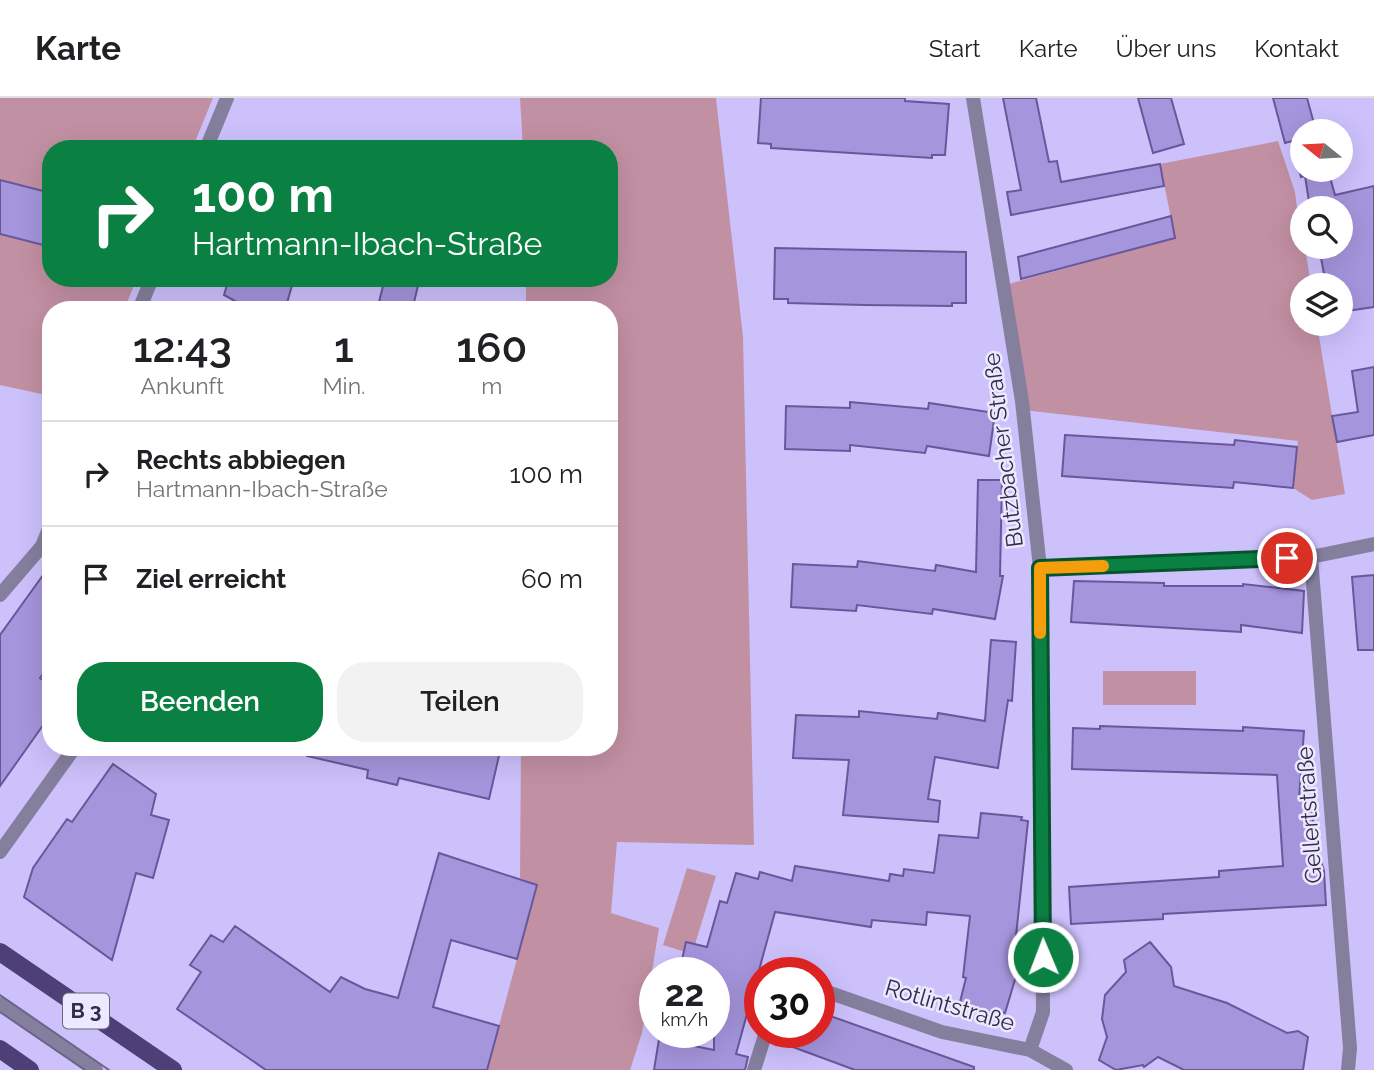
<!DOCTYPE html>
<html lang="de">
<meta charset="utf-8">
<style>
:root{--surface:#fff;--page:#f2f2f2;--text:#202124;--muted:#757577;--line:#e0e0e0;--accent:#0b8043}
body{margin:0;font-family:Raleway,sans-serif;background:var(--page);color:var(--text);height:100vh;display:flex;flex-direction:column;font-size:26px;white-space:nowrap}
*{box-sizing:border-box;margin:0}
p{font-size:23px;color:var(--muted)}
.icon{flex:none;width:38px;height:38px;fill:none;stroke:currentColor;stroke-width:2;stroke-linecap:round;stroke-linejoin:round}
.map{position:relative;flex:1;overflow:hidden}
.sheet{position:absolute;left:42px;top:203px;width:576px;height:455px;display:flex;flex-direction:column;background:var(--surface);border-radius:28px;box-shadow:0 7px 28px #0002}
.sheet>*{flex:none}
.guide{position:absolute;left:42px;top:42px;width:576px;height:147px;border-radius:28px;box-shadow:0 7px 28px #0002;background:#0b8043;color:#fff;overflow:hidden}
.needle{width:46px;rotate:288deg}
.buttons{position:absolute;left:1290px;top:21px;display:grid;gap:14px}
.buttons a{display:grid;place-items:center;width:63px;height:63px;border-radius:50%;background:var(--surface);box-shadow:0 7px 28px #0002;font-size:35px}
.speed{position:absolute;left:639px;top:859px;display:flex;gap:14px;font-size:35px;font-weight:700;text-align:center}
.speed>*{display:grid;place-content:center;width:91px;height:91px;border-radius:50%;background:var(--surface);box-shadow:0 7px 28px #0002;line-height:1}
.speed small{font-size:18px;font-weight:400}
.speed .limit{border:10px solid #d22;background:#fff;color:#111}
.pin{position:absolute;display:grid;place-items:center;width:60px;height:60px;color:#fff;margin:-30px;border:4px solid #fff;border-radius:50%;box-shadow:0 2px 7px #0007}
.me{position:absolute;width:77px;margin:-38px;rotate:359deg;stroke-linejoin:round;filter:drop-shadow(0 0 5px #0008)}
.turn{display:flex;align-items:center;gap:24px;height:147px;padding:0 35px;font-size:32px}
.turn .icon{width:91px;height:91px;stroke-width:2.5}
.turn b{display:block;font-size:49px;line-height:60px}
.eta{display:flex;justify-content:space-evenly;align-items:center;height:119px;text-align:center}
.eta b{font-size:42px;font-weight:600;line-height:49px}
.primary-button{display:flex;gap:14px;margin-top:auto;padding:14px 35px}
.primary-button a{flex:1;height:80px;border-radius:28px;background:var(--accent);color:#fff;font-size:28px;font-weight:600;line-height:80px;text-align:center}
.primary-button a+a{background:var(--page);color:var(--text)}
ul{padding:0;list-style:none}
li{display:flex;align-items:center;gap:21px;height:105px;padding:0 35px;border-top:2px solid var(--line)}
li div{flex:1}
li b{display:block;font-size:26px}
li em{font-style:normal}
header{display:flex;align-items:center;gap:42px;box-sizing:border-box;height:98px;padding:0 35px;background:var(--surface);border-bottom:2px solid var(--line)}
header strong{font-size:33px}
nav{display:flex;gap:38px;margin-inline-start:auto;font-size:24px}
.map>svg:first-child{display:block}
</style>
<header>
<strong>Karte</strong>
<nav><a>Start</a><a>Karte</a><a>Über uns</a><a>Kontakt</a></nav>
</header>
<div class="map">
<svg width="1374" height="972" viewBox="0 0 1374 972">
<rect width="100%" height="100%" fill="#cdc1fc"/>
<path fill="#c290a3" d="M0,0h213l-21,51h-141v129h86l-13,32h-73v86l-51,-11z
M520,0h196l27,239 11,508 -137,-3 -6,71 48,15 -17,105 -12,37h-143l50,-185 -17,-7 1,-131h88v-437h-83v-32h83v-129h-86z
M1278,43l17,51 7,55h3l6,38h-9v39h15l28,170 -33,6 -19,-12 5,-47 -275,-31 -18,-125 170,-47 -15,-74z
M1103,573h93v34h-93z
M687,770l29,8 -24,78 -29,-9z"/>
<path fill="#a595dd" stroke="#68579a" stroke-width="2" d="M761,0h144v3l44,3 -4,51h-13v3l-161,-10v-4l-13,-1z
M1003,0h33l13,64 8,-1 4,21 99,-18 4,22 -153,29 -4,-23 14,-2z
M1138,0h33l13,46 -31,9z
M1273,0h34l9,33h-14v39h26l7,25 39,-9v121l-34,5v-27h-14l-7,-38h21v-39h-30l-5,-32 -4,1 -9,-36 -7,2z
M0,82l51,13v54l-51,-13z
M1171,118l4,22 -154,41 -3,-22z
M775,150l191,4v51h-14v3l-88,-1 -76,-2v-4h-14z
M229,180h49l15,4 -8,28h-54l4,-9 -11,-6z
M385,180h35l-8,32h-35z
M1374,269v68l-37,7 -5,-26 26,-4 -6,-41z
M850,304l78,7 1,-6 66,10 -6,43 -62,-10 -2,7 -75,-8v6l-65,-2 1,-43 64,2z
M1065,337l169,10 1,-5 62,7 -4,41 -59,-6 -1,6 -171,-12z
M978,382h24l-2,96h3l-8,43 -62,-10 -1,5 -75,-9 -1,6 -65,-4 2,-43 64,3 1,-6 77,10 1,-6 40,7z
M51,466v99l-11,15 11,8v28l-51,72v-151z
M1374,477v75h-16l-6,-73z
M1074,483l90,2v3h79v-2l61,7 -2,42 -61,-8v7l-170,-10z
M991,542l25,2 -4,59 -4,-1 -10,68 -63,-11 -7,42 12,2 -2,21 -95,-7 6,-55 -56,-2 3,-43 63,2v-6l78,8 1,-6 47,8z
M1100,628l143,5v-4l61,4 -5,68 13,-1 2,41 10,32 2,34 -163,9v5l-92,5 -2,-37 150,-10v-6l64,-5 -6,-91 -205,-6 1,-41 27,1z
M308,649h193l-12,52 -90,-21 -2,7 -30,-7 1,-8 -61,-14z
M113,666l43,30 -5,21 18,5 -16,58 -17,-5 -24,87 -88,-63 9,-29 34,-49 5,3z
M981,715l41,4 -1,3 7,1 -14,134 8,1 -17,57 -5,-1 -2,4 -39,-10 7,-28 -3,-1 7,-61 -43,-4 -1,13 -54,-5 -1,7 -96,-15 -39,142 12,3 -3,13h-91l5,-31 55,11v-77h-35l7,-31 21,5 13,-46 7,2 9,-30 22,6 2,-7 32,9 3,-15 94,15 1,-7 13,2 1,-7 30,4 5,-38 39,3z
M439,755l98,32 -20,74 -66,-19 -18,67 66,19 -12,44h-221l-89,-61 24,-37 -11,-7 21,-30 12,7 12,-16 95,66 11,-15 24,12 33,9z
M1150,844l21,25 3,19 53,17 60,30 11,-2 10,6 -5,33h-119l-26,-13 -14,10 -1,-2 -27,5 -17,-10 8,-23 -5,-18 3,-24 21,-23 -2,-12z
M819,914l155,55v3h-119l-81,-30 1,-8h44z"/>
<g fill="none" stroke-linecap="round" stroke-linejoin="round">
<path stroke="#857f9e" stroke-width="14" d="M206,51l21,-51
M139,212l13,-32
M0,497l42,-49 9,-22
M0,906l96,66"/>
<path stroke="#857f9e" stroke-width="14" d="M973,0l49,303 18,167 3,444 -13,38
M1311,459l39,491 -2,22
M1040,470l271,-11 63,-13
M0,754l75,-105
M819,891l123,43 88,18 36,20
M754,972l12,-38"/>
<path stroke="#4e4076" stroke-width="18" d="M0,854l173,118
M0,951l30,21"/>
<path stroke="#6c638b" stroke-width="2" d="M0,897l109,75
M0,914l85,58"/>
</g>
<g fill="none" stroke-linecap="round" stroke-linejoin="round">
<defs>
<path id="route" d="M1043,859l-3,-389 247,-10"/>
</defs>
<use href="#route" stroke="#07532c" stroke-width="18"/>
<use href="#route" stroke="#0b8043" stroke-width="12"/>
<path stroke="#f59e0b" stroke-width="12" d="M1040,535v-65l63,-2"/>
</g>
<g text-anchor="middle" stroke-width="5" stroke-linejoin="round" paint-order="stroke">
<rect fill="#ece8ff" stroke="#6a6480" stroke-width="2" x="63" y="895.5" width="46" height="35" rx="5"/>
<g font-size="21" font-weight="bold" fill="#332c49">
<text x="86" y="920">B 3</text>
</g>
<g font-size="23" fill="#332c49" stroke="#ece8ff">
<text transform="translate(1003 352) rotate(-97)" y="8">Butzbacher Straße</text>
<text transform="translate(1309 717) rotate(-94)" y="8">Gellertstraße</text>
<text transform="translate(950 907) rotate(16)" y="8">Rotlintstraße</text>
</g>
</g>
</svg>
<div class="buttons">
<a><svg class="needle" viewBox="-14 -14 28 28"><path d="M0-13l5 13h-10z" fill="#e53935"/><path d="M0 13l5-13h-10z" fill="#757577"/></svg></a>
<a><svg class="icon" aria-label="search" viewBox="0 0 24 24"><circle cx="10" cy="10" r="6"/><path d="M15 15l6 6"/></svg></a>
<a><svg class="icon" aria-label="layers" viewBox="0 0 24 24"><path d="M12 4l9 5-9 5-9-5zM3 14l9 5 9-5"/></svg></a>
</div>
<div class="speed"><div>22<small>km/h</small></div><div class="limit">30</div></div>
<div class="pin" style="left:1287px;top:460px;background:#d93025"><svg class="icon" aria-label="arrive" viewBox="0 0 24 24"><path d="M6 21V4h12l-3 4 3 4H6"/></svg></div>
<svg class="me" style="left:1043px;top:859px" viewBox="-20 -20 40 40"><circle r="17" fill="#0b8043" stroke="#fff" stroke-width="3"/><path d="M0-11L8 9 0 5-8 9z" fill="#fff"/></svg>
<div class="guide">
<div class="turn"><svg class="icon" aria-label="right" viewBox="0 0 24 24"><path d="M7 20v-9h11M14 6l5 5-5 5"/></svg><div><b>100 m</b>Hartmann-Ibach-Straße</div></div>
</div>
<section class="sheet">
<div class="eta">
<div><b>12:43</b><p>Ankunft</p></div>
<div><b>1</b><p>Min.</p></div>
<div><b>160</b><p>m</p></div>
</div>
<ul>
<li><svg class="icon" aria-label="right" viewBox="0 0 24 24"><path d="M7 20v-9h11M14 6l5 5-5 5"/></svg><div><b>Rechts abbiegen</b><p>Hartmann-Ibach-Straße</p></div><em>100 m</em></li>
<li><svg class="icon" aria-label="arrive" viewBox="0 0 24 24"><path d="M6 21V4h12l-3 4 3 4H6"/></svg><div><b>Ziel erreicht</b></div><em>60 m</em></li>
</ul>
<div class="primary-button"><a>Beenden</a><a>Teilen</a></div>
</section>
</div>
